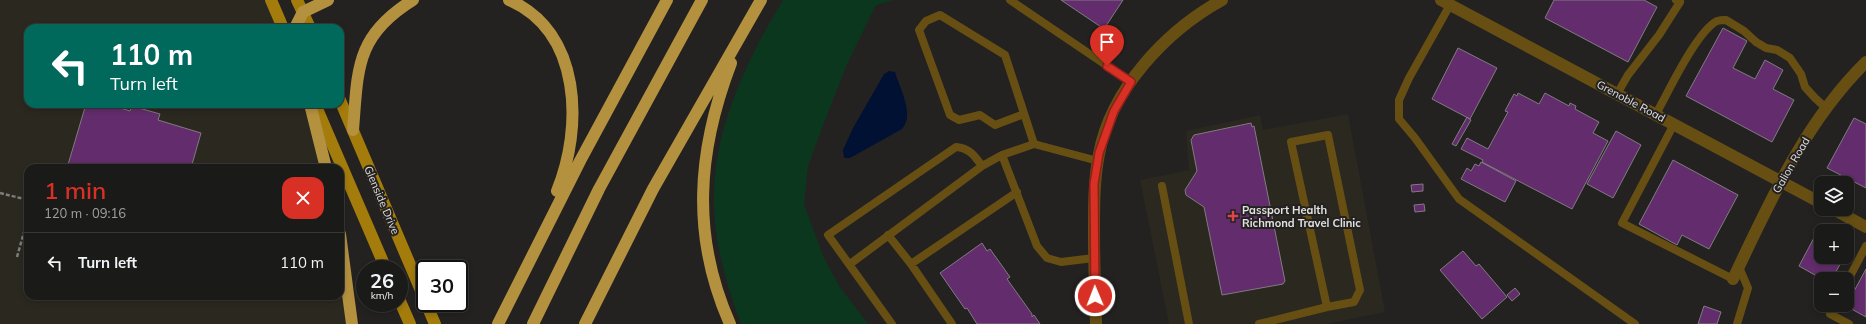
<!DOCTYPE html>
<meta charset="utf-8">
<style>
:root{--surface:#1a1a18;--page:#232321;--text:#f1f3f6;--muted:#9fa1a2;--line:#383837;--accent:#d93025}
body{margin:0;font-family:Mulish,sans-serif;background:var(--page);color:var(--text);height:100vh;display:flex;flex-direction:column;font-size:15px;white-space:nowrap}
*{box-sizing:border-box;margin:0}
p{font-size:13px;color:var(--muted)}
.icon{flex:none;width:22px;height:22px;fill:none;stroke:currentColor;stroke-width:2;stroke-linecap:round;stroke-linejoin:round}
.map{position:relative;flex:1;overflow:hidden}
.side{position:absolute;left:24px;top:164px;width:320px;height:136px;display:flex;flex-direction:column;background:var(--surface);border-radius:12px;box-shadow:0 2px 6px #0003,0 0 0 1px var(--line)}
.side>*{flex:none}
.guide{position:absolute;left:24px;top:24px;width:320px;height:84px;border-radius:12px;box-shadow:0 2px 6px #0003,0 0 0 1px var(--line);background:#00695c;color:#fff;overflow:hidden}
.fabs{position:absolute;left:1814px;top:176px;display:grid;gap:8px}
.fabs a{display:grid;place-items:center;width:40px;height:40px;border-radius:8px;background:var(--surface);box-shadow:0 2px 6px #0003,0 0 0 1px var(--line);font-size:20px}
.speed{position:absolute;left:356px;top:260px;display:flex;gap:8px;font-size:20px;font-weight:700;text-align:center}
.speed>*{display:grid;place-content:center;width:52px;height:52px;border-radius:50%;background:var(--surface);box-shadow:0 2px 6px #0003,0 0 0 1px var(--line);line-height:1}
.speed small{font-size:10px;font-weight:400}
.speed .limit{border:2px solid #111;border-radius:6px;background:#fff;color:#111}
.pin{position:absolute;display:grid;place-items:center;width:34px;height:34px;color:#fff;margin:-41px -17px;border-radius:50% 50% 50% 0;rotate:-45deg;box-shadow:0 0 4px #0007}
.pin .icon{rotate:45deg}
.me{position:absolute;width:44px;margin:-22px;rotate:359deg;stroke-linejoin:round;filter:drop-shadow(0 0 3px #0008)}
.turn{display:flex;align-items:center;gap:14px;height:84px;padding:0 20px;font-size:18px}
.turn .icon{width:52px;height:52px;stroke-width:2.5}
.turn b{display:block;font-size:28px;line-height:34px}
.round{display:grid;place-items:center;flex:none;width:42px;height:42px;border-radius:12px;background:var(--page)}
.head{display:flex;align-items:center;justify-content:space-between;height:68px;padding:0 20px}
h1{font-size:24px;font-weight:600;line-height:30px;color:var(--accent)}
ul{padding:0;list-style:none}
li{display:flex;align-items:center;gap:12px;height:60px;padding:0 20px;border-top:1px solid var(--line)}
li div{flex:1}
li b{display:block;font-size:15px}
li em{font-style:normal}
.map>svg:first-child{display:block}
</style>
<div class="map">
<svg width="1866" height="324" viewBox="0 0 1866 324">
<rect width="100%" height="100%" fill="#232220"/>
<path fill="#2b2820" d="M0,0h271l12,28h-255v76h282l16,64h-298v128h312v-62l12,90h-352z
M1348,114l37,198 -59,12h-157l-29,-144 49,-10 -3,-39 74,-16 3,15z"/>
<path fill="#0c371f" d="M783,0h111l-18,5 -29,59 -27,69 -12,33 -4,38 19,52 16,30 29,38h-127c-15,-41 -28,-84 -27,-128 1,-71 33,-136 69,-196z"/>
<path fill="#013" d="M889,71l6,1c5,17 20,43 7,57l-52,29h-6l-1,-8 10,-22 31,-54z"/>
<path fill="#632c6d" stroke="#7e7c7f" d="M1061,0h62l-19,29z
M1554,0h90l13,7 -29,55 -83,-44z
M1723,28l24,13 -14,27 22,11 10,-19 18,10 -10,19 21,11 -22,42 -86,-46z
M1458,48l39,20 -27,51 -38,-20z
M1518,93l21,11 6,-11 24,13 1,-3 6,3 -1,3 24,13 -6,11 15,8 -36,68 -90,-47 1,-2 -22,-11 6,-11 21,11 20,-37 -3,-1 9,-17 3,2z
M86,104h22l22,7 2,-5 28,8 -2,6 43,13 -10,35h-124z
M1467,117l4,3 -15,26 -4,-2z
M1854,118l12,6v64l-39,-20z
M1251,123l1,4 2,-1 31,155 -2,3 -61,11 -18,-88 -18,-12 -1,-5 12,-19 -6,-31 3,-5z
M1616,131l25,14 -28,53 -26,-14z
M1673,160l65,35 -29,54 -27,-14 -5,10 -38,-21z
M1481,162l35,19 -11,21 -44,-23 6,-11 4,3 4,-7 4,2z
M1423,184v7l-11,1 -1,-7z
M1424,204l1,7 -10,1 -1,-7z
M1816,234l5,3v20h23l-12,22h-10l-23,-13z
M982,243l5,8 3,-2 20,28 -3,2 25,35v3l2,-2 6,9h-63l-10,-16 -2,1 -25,-36z
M1463,251l13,15 3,-2 28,33 -25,22 -42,-49z
M1866,269v48l-20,-11z
M1515,288l5,6 -8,7 -5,-6z
M1704,306l17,6 -4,12h-19z"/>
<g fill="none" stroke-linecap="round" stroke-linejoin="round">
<path stroke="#7d7c7a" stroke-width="2.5" stroke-dasharray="4 2" stroke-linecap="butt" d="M0,193l28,7
M17,257l11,-39"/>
<path stroke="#674f13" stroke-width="8" d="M1010,0l121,82
M1450,5l-41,73 -10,22v19l16,19 44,61 176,125
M1617,94l11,-19 31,-40 21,-33 -4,-2
M1024,114l-29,11 -15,-10 -21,5 -9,-5 -31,-85 7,-9 14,-6 65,40 29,89 64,17
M1656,114c12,-21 40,-82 61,-93 3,-1 6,-1 9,-1l18,11 12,11 10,6 11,2 13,8 11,16 4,13 10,11 11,10
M1674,124l-52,99 111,56
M1034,144l-32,11 35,91 10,12 14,4 33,-4
M1162,186l27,138
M888,235l23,29 106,-72
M850,264l132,-98
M911,264l41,60
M1847,282l19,-36
M1835,305l-5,9 19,10
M892,324l-64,-89 128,-88c13,1 18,8 26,19l20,-11
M1259,324l68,-17 27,-5 6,-12 -32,-155 -37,7 36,165
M1737,324l11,-36 -9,-21"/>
<path stroke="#674f13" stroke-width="12" d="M1441,0l380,203
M1833,209l33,18
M1733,279c37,-77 71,-156 133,-217
M1096,324c-1,-31 -2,-63 -2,-94 0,-26 0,-51 5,-76 12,-65 67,-123 123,-154"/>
<path stroke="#a47c0b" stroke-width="12" d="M271,0l12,28
M297,0l13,28
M340,100l85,200
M315,104l71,165
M399,299l11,25
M426,303l9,21"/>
<path stroke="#b4913f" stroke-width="12" d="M509,0c73,32 74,128 48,191
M295,28l8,-16 25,-12
M310,104l16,64
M353,130c5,-61 2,-94 60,-130
M340,234l12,90
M498,324l82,-163 87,-161
M533,324l66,-135 103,-189
M585,324l68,-135 108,-189
M730,324c-39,-88 -33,-172 1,-261"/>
</g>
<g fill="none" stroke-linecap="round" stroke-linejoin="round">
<defs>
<path id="route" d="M1095,296l-1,-112 5,-31 15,-42 17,-29 -24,-16"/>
</defs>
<use href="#route" stroke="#8d1f18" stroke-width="10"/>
<use href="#route" stroke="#d93025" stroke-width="7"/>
</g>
<path fill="#e0444e" stroke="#232220" stroke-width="1.5" d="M1231 210h4v4h4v4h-4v4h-4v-4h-4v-4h4z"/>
<g text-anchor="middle" stroke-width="4" stroke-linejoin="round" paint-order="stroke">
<g font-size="11" fill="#e2e1e0" stroke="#232220">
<text transform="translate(1631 101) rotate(28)" y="4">Grenoble Road</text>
<text transform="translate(1791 165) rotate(-60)" y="4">Galion Road</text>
<text transform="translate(382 200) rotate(67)" y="4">Glenside Drive</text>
</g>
<g font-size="11" font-weight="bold" fill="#e2e1e0" stroke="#232220" text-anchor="start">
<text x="1242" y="214">Passport Health<tspan x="1242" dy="13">Richmond Travel Clinic</tspan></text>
</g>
</g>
</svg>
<div class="fabs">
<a><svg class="icon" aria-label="layers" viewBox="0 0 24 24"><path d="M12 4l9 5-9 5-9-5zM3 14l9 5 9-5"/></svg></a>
<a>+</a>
<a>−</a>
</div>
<div class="speed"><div>26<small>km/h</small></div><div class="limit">30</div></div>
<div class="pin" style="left:1107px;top:66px;background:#d93025"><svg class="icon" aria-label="arrive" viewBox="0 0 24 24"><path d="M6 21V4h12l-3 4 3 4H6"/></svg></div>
<svg class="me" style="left:1095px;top:296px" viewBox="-20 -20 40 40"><circle r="17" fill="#d93025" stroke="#fff" stroke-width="3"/><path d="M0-11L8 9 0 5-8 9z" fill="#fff"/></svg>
<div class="guide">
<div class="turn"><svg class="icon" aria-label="left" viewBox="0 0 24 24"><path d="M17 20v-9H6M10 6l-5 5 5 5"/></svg><div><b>110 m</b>Turn left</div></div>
</div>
<section class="side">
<div class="head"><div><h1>1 min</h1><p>120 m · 09:16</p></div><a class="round" style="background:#d93025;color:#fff"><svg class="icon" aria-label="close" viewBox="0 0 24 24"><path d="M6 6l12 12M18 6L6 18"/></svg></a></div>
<ul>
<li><svg class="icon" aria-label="left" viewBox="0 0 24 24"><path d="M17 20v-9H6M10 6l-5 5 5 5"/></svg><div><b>Turn left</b></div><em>110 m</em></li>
</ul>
</section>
</div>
